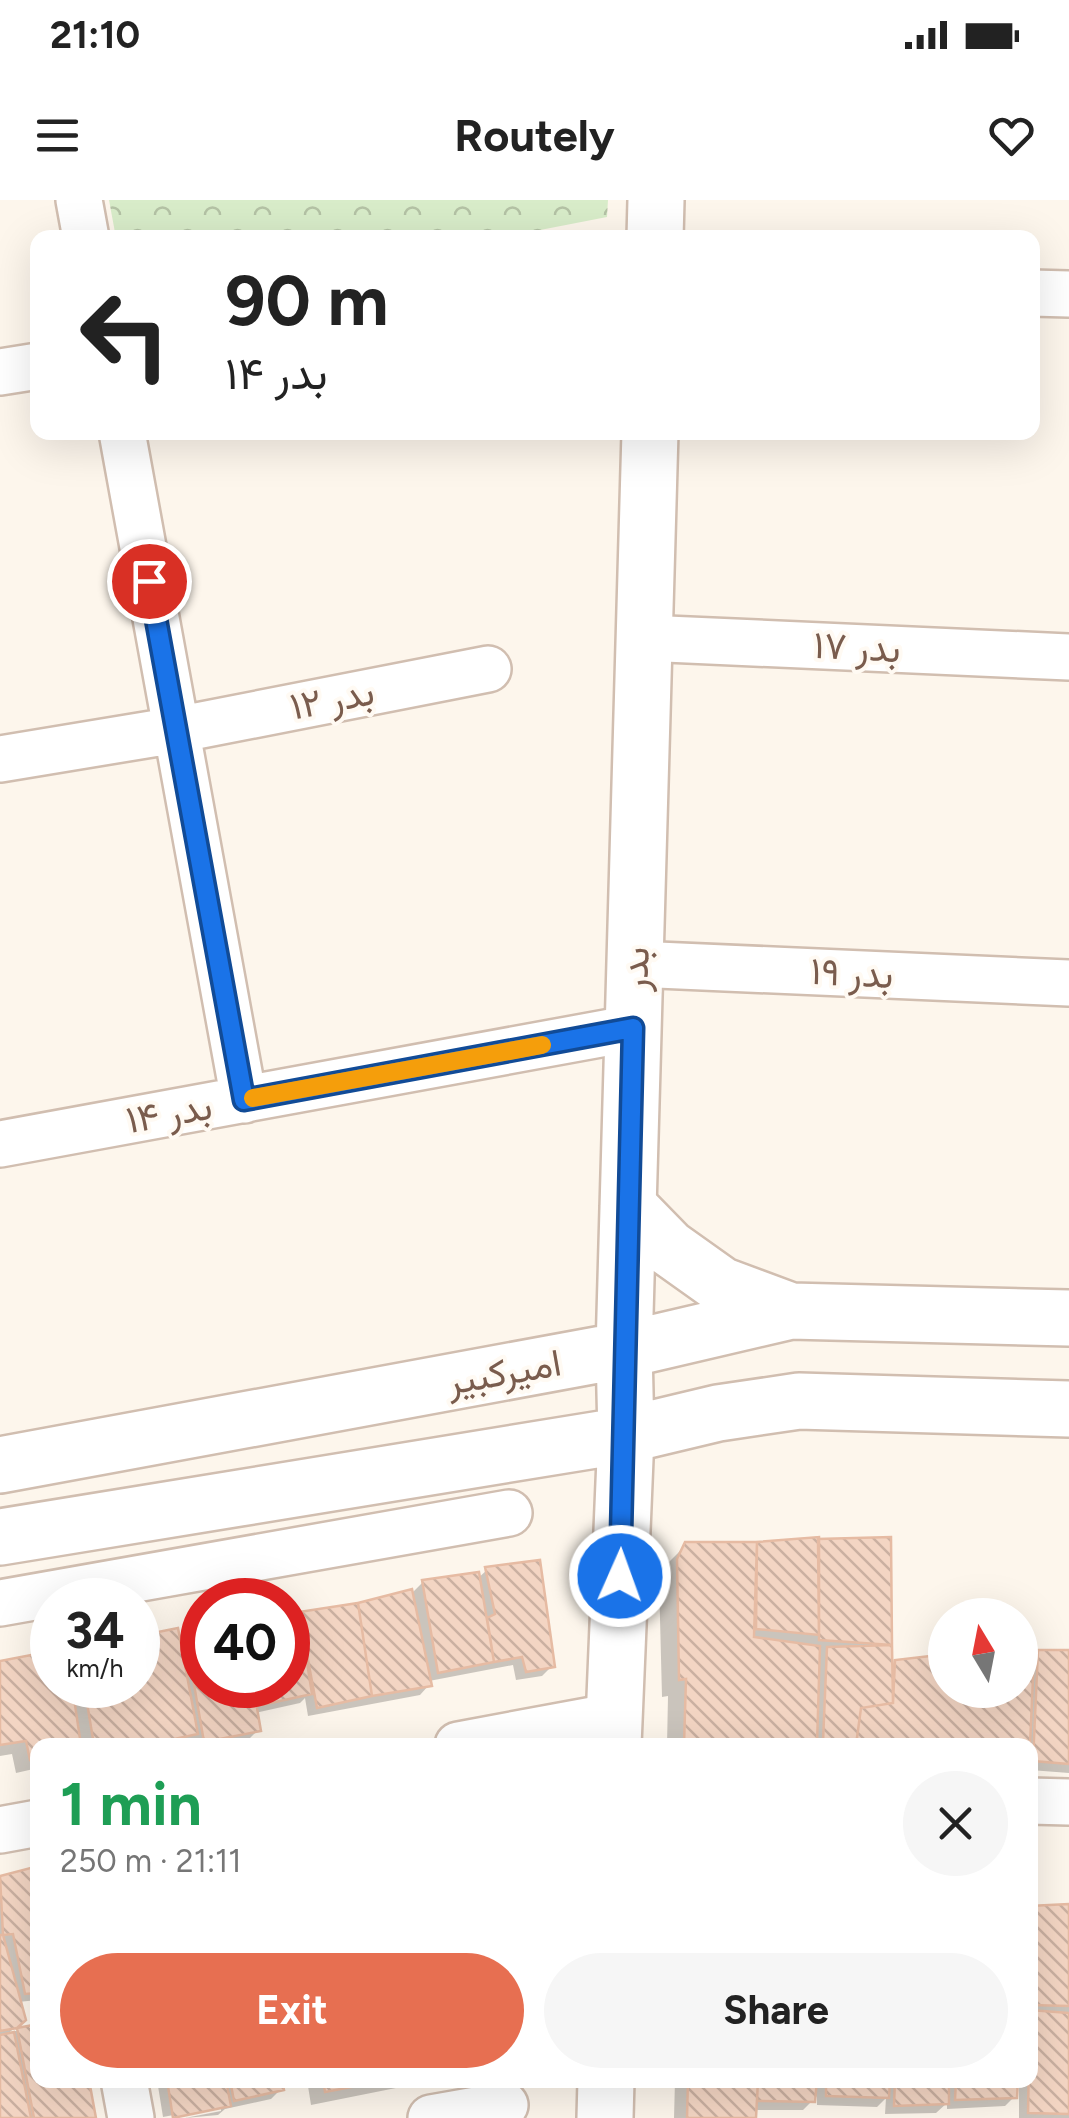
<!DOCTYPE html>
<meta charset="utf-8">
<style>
:root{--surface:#fff;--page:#f6f6f6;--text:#222;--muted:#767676;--accent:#e76f51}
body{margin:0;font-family:Figtree,Vazirmatn,sans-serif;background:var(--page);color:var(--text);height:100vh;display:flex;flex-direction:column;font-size:38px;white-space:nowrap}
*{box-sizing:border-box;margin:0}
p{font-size:32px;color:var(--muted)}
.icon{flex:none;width:55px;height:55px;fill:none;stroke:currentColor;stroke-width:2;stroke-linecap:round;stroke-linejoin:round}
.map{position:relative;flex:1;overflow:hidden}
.drawer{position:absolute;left:30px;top:1538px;width:1008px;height:350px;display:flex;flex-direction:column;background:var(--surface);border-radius:20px;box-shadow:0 10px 40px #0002}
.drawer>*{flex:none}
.banner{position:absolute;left:30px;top:30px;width:1010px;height:210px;border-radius:20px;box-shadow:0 10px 40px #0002;background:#fff;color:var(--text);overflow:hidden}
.needle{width:65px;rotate:350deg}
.buttons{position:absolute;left:928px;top:1398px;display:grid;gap:20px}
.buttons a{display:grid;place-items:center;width:110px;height:110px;border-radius:50%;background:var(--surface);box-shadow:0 10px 40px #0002;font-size:50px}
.speed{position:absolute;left:30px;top:1378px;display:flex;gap:20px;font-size:50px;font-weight:700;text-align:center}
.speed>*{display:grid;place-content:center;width:130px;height:130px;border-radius:50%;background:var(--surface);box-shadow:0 10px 40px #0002;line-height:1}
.speed small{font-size:25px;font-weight:400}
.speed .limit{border:15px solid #d22;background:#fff;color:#111}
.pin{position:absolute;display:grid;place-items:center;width:85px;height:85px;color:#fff;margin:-42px;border:5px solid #fff;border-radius:50%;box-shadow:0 2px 10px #0007}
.me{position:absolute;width:110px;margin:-55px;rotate:2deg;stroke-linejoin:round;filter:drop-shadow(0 0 8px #0008)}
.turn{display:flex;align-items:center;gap:35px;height:210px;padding:0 30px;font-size:45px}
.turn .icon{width:130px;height:130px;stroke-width:2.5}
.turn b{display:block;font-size:70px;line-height:85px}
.round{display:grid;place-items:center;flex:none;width:105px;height:105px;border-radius:52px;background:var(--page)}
.head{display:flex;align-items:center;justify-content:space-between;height:170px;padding:0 30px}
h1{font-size:60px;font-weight:700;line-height:75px;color:#1e9e55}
.cta{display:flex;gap:20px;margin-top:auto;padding:20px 30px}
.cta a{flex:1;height:115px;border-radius:60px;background:var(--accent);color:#fff;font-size:40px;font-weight:700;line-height:115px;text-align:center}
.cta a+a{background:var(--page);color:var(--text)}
.status{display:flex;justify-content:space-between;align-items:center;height:70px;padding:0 50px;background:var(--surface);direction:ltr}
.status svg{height:28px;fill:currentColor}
header{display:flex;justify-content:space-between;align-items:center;height:130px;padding:0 30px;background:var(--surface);font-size:45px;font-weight:700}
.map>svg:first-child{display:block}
</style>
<div class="status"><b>21:10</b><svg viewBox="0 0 49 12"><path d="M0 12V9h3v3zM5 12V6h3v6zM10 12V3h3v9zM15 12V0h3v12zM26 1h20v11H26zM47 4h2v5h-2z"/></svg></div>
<header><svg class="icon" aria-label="menu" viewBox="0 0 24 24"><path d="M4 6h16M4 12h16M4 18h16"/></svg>Routely<svg class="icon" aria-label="heart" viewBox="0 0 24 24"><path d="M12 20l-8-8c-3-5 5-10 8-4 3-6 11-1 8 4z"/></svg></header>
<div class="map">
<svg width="1069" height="1918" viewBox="0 0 1069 1918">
<defs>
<pattern id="park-crowns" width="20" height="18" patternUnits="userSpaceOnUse" patternTransform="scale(2.5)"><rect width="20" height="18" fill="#d8ecc9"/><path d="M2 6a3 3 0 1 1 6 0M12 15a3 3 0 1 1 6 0" fill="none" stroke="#b4c2a5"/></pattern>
<pattern id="building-back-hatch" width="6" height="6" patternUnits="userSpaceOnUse" patternTransform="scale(2.5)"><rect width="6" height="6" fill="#f3d5c3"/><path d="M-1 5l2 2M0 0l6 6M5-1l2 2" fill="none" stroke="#cab0a1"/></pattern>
</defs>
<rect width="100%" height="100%" fill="#fdf6ec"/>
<path fill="url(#park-crowns)" d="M109,0h499l-1,17 -108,21h-383z"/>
<path fill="#0003" d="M888,1339l2,129 6,-6 41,-4 8,-6v38h75v-30l12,-1 7,-7h30v121l-39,-3v-25h-363l1,-49 -6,1 -3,-117 8,-16 19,-19z
M487,1370l65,96 -10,10 -26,4 -3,-15 -84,16v4l-9,10 -112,21 -3,-18 -5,5 -45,10 3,17 -15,15h-54l-1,-4 -4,4h-25l23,-5v-5l-48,10h-96v23l-22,5 -4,-19 -12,2v-92l52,-11v32h86v-47l38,-7 1,7 8,-8 17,-4v59h86v-68l123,-23 12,-12 54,-3z
M38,1669v131l-20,2 5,17 -13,13 28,-5v53h48l7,38h-93v-240z
M1069,1707v211h-50v-34h-4l-1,13 -9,9 -58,3v-6l-11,10 -51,1 1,-16 -9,9 -60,-2v-9l-14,14h-49l-1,8h-79l1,-38h355v-171z
M157,1880h122l2,9 -10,10 -46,10 -7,6 -33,3 36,-7v-5l-58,11z
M307,1880h129l-125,25z"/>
<path fill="url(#building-back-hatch)" stroke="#e6bba3" stroke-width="2.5" d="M819,1337v98l-63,-6 1,-87z
M891,1337l1,108 -73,-5 -1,-101z
M685,1342h72l-3,95 66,9 -3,99h-133l2,-66 -7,1 -2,-121z
M540,1360l15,107 -29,5 -4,-15 -28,5 -7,-44 8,-4 -10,-47z
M479,1372l15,90 -56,11 -16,-93z
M412,1389l20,97 -60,10 -14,-93z
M358,1403l14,93 -55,12 -18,-96z
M299,1412l13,82 -55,12 -4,-21h35v-72z
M202,1423v62h51l8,46 -57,11 -20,-115z
M178,1428l20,106 -52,11h-52l-10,-60h54v-49z
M892,1445l1,58 -32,5 -5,37h-30l-3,-3 4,-95z
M945,1449v41h75v-32l14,-2 -4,89h-174l5,-37 32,-5 2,-43 44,-5z
M1038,1450h31v114l-36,-3z
M52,1451v34h20l9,60h-43v14l-8,1 -4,-19 -26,4v-84z
M38,1666v127l-13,1 -12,-60 -10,1 -3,-59z
M1069,1704v102l-39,-1v-99z
M0,1735h3l23,85 -9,8 -17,3z
M1030,1810l39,3v101l-41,-1z
M38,1824v56h51l7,38h-62l-17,-90z
M14,1832l17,86h-31v-83z
M167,1880h59l5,26 -58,12z
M230,1880h52l2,10 -50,11z
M323,1880h65l-63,12z
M688,1880h70l-2,38h-69z
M758,1880h59l-2,22 -58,-1z
M826,1880h64l-1,18 -63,-2z
M895,1880h54v24l-55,2z
M956,1880h62l-1,18 -62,2z"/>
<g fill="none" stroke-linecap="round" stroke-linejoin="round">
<defs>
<path id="minor" d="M79,0l7,38
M1032,93l37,1
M0,172l38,-6
M122,232l122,668
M644,438l425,19
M0,559l176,-29 312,-61
M635,764l434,19
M0,944l633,-116
M0,1403l509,-90
M458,1545l156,-29
M1030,1601l39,1
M0,1630l38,-7
M124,1880l7,38
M431,1918l74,-13"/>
<path id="tertiary" d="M655,38l1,-38
M628,1006l41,42 52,37 70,26
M0,1265l624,-115 167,-39 278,7
M0,1337l626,-102 92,-22 81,-12 270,8
M613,1545l13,-310 -2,-85 26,-918
M605,1918l1,-38"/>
</defs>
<use href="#minor" stroke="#d1beb0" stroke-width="50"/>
<use href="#tertiary" stroke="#d1beb0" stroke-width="60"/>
<use href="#minor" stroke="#fff" stroke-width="45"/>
<use href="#tertiary" stroke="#fff" stroke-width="55"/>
</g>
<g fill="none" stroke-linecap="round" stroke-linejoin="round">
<defs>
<path id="route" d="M149,381l95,519 389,-72 -13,548"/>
</defs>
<use href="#route" stroke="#114b97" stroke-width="25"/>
<use href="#route" stroke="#1a73e8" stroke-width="18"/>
<path stroke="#f59e0b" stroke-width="18" d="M253,898l289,-53"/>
</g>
<g text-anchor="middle" stroke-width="8" stroke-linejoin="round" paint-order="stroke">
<g font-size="38" fill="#7a5c4d" stroke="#fffaf3">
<text transform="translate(857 447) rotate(3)" y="13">بدر ۱۷</text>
<text transform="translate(332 499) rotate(-11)" y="13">بدر ۱۲</text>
<text transform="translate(635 769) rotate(-88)" y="13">بدر</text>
<text transform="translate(852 773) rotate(3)" y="13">بدر ۱۹</text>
<text transform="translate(169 913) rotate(-10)" y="13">بدر ۱۴</text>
<text transform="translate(504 1172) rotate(-10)" y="13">امیرکبیر</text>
</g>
</g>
</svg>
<div class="buttons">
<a><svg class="needle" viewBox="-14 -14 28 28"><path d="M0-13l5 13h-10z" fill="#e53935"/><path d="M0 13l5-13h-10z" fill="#767676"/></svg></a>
</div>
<div class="speed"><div>34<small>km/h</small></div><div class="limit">40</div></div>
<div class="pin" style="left:149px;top:381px;background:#d93025"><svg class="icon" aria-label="arrive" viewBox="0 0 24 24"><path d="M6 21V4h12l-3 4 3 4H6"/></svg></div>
<svg class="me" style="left:620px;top:1376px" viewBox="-20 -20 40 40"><circle r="17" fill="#1a73e8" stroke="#fff" stroke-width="3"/><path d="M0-11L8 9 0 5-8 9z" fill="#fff"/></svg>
<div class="banner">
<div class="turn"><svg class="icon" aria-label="left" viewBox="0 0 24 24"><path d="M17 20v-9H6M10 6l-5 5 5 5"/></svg><div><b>90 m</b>بدر ۱۴</div></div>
</div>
<section class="drawer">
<div class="head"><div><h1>1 min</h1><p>250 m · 21:11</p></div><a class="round"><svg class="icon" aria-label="close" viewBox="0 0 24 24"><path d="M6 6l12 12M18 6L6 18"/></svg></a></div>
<div class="cta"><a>Exit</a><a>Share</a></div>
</section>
</div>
